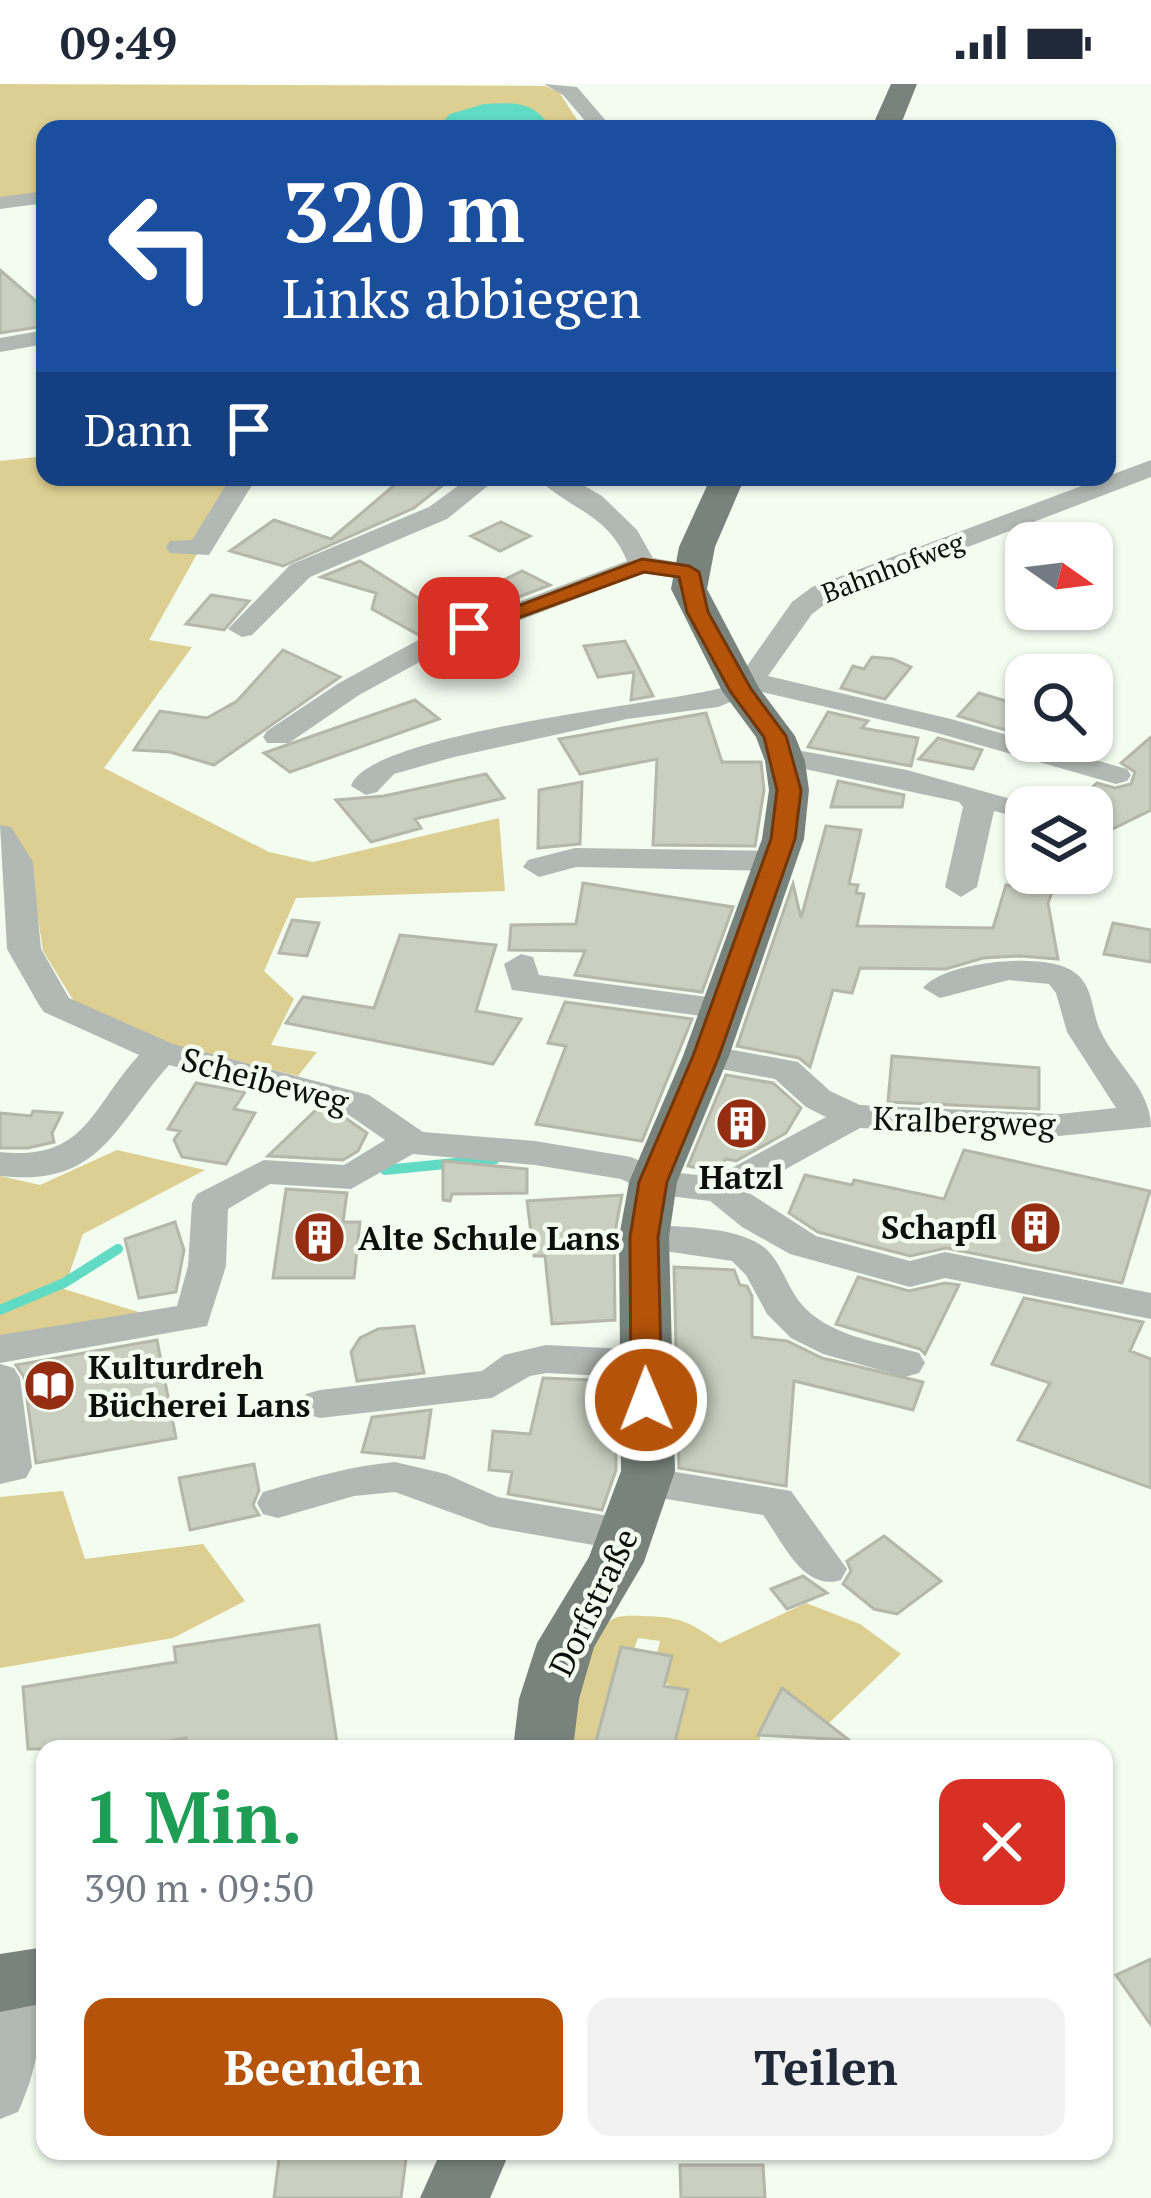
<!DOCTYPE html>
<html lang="de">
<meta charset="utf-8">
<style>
:root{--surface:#fff;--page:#f2f2f3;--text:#1f2937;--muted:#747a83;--accent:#b45309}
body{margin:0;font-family:"PT Serif",serif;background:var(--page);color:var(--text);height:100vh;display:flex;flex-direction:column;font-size:45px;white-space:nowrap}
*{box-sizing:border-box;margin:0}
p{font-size:39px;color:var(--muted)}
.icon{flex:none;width:66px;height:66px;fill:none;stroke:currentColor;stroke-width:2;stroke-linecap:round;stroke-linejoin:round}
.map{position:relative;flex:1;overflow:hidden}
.panel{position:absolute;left:36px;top:1656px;width:1077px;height:420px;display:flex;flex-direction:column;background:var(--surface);border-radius:24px;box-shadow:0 3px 9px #0004}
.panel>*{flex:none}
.guide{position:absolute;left:36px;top:36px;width:1080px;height:366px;border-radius:24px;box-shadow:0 3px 9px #0004;background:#1a4fa0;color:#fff;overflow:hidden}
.needle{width:78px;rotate:104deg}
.buttons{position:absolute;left:1005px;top:438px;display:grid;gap:24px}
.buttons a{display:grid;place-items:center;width:108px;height:108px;border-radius:24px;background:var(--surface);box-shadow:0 3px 9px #0004;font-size:60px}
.pin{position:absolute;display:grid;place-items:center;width:102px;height:102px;color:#fff;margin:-51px;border-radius:24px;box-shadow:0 6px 18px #0006}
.me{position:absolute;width:132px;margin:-66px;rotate:359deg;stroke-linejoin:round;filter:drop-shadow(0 0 9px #0008)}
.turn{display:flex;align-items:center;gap:42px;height:252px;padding:0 48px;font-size:54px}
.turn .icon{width:156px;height:156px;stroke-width:2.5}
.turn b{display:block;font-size:84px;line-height:102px}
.then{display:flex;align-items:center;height:114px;padding:0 48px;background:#0003;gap:24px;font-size:45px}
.round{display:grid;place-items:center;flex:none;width:126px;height:126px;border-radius:24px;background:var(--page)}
.overview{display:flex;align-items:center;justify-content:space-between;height:204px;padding:0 48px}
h1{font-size:72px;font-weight:600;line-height:90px;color:#1e9e55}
.primary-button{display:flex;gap:24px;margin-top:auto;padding:24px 48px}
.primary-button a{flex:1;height:138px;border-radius:24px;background:var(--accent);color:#fff;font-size:48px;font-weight:600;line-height:138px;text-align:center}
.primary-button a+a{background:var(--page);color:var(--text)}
.status{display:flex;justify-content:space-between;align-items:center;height:84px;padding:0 60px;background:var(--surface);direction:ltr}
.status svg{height:33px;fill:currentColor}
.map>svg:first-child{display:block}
</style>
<div class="status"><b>09:49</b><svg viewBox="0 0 49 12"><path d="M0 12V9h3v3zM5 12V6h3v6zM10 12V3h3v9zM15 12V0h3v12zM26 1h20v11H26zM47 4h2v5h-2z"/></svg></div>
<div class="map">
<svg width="1151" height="2114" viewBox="0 0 1151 2114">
<rect width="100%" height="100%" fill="#f2fcef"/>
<path fill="#ddcf91" d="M0,0l545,2 14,6 24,37h-538v66l-45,6z
M45,372v21h195l-91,163 43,7 -88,121 165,84 44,10 186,-44 6,73 -209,7 -32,73 30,28 -23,46 46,7 -19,24 -128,-32 -95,-41 -32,-52 -14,-95 -29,-31v-364z
M117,1066l88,20 -122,64 -19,55 126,39 -190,12v-164l40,9z
M63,1407l22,68 118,-15 42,57 -72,37 -173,30v-171z
M806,1519l54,21 41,30 -73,70 -46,-35 -27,60h-82l14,-56 -22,-10 6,-27 -14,-3 3,-12 -22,-3 -4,11 -12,-2 -28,102h-25c4,-31 14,-117 46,-131 8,-3 18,-2 28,-2 38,1 45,5 77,27z"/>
<path fill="#61dbc4" d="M484,20c24,-1 45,-4 61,16l-3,9h-106l14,-15z"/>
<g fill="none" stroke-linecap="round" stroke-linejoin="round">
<path stroke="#61dbc4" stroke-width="10" d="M385,1086l110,-11
M0,1226l64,-27 54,-34"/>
</g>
<path fill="#cbcfc0" stroke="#b4b7a9" stroke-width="3" d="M0,186l45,39v17l-45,7z
M404,393h49l-39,31 -131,58 -53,-15 44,-31 57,19z
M501,438l29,14 -30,15 -29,-15z
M360,477l77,49 10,-5 18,9 -6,-12 63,-31 28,14 -131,50 -47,-26 4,-16 -55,-16z
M211,511l38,6 -25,29 -38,-6z
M625,557l11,21 17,34 -22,4 3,-28 -36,5 -14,-31z
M283,566l57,27 -126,88 -44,-13 -36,-2 26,-39 47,7 30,-17z
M872,573l21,2 18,8 -26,32 -44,-11 12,-22 11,3z
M979,609l47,14v29l-68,-20z
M415,616l24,19 -149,53 -26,-19z
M828,628l40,9 -6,7 56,10 -7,28 -103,-19z
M706,629l16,49h39l3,28 -9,56 -102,-1 4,-86 -77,15 -21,-35z
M1151,653v73l-59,29v-32h-22l27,-24 18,5 16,-4 4,-12 -14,-9z
M938,654l44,12 -9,19 -54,-10z
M486,690l18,24 -89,21 6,9 -50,14 -35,-42 48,-4z
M838,697l66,14 -2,12h-71z
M582,698l-2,62 -42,4 1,-58z
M826,742l35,4 -12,54 9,1 -2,8 8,1 -7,32 136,2 13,-43 6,1 4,-13h43l-11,30 10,56 -38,-3 -37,2 -37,11 -86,-1 -8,25 -19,-3 -23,77 -11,-9 -62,-12 56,-162 8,34z
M583,799l150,24 -31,85 -127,-17 10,-24 -76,-1 2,-25 65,-1z
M292,836l27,3 -12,33 -28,-3z
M1113,839l38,7v32l-47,-8z
M400,851l96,10 -20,66 45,8 -28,45 -207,-41 17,-26 71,11z
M565,918l127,17 -50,122 -106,-17 30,-78 -18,-3z
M892,972l147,12v41l-151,-7z
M726,991l47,8 28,25 -15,25 -50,28 -10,-2 -11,13 -27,-6z
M196,999l49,9 -11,17 21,4 -29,51 -44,-7 -8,-17 6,-9 -12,-2z
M317,1025l24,6 26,18 -9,18 -15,9 -75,-4z
M33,1027l29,2 -10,20 2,9 -26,6h-28v-35l31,3z
M964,1066l186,41 -28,92 -176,-35 -36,8 -92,-24 -29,-19 16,-38 47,10 2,-5 90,19z
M443,1077l84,8v24l-75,1 -2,7 -7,-1z
M286,1105l61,4 -4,29h17l-6,56h-81z
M622,1111l-8,42 1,83 -63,4 -7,-68h-11l-7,-55z
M175,1138l9,28 -8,42 -37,6 -14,-59z
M674,1183l60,3 6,15 7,1 5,10v41l35,4 35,17 101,24 -10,28 -119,-29 -8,105 -107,-18z
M858,1193l51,14 36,-8 14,2 -34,69 -5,-5 -84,-25z
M1024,1214l119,24 -13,29 21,8v129l-133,-48 32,-57 -58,-19z
M414,1242l10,47 -67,8 -6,-29 9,-14 18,-9z
M157,1256l19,98 -140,25 -12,-86 -8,-12z
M543,1294l73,3v89l-14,40 -94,-16 4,-22 -23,-2 4,-39 37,3z
M431,1326l-7,48 -62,-6 10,-35z
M254,1380l5,26 -6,15 6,10 -69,15 -11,-52z
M884,1452l57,45 -44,33 -23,-5 -31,-25 8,-13 -4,-10z
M803,1492l24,17 -40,16 -16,-20z
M319,1541l19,124h-151l-1,-11 -66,11h-92l-5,-62 153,-25 -2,-15z
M621,1563l51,9 -8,30 24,4 -15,59h-79z
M782,1604l67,52 -91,-5z
M1151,1875v66l-35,-50z
M280,2067h127l-6,47h-127z
M680,2081h83l2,33h-84z"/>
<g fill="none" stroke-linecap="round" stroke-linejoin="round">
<path fill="#b2b8b4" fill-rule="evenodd" d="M544,0l33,3 36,42h-21l-29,-34z
M45,107v12l-45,6v-12z
M45,246v14l-45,8v-14z
M1151,376v17l-319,122 -20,15 -44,62 183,43 176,50 4,6 -4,6 -11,3 -182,-52 -176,-41 -40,16 -91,12 -173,38 -60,17 -17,18 -11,3 -15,-9c16,-53 312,-82 370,-98l14,-5 57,-81 20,-15z
M231,393h26l-48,78 -39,-2 -4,-6 4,-6 22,-1z
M470,393h29l-52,42 -137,58 -58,58 -10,2 -14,-8 62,-64 139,-58z
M537,393h32l33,19 35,34 16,28 46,8 4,6 -14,8 -45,-7 -202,77 -83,45 -70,48h-22l-4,-6 4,-6 72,-48 83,-45 205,-77c-20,-49 -59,-51 -90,-84z
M802,667l105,19 132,37h-13v12l-32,-8 -17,76 -16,10 -16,-10 18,-80 -4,-5 -168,-36 -4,-6 4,-6z
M0,741l11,2 22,35 8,87 28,49 104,46 196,51 54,37 112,9 96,16 31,14 53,6 111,-60 -20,-10 -31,-28 -81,-15 -5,-8 5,-8 12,-3 92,17 32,29 30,14 199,9 57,-6 -49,-76 -11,-39 -7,-9 -40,-4 -69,18 -17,-10c21,-27 124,-37 151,-16 20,14 17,38 26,58 16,35 51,59 51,97l-92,9 -199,-8 -114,63 70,45 94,25 35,-9 206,41v26l-206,-41 -35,9 -120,-33 -48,-27 -32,-26 -57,-7 -32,-15 -86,-14 -122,-11 -62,35 -81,-5 -42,25 -2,57 -19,60 -207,37v-28l177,-29 11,-40 4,-63 5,-9 67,-34 80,5 41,-25 -42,-29 -174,-46c-57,64 -69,122 -169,111v-24c86,9 90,-43 139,-97l-95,-43 -5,-7 -32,-56z
M575,764l201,3 16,10 -16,10 -200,-4 -37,10 -16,-10 5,-7z
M521,870l12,3 6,18 184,24 12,3 5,7 -5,7 -12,3 -211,-29 -8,-26z
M644,1140c36,4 78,1 112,18 26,13 29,47 50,67 30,29 75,33 113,44l6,10 -6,10 -14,4 -82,-23 -32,-16 -24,-24 -21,-39 -14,-14 -101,-15 -6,-9 6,-9z
M546,1261l100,5 14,4 6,10 -6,10 -14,4 -100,-5 -16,3 -38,22 -172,20 -14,-4 -6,-10 6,-10 14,-4 162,-19 22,-16z
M0,1280l14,4 6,10 12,89 -6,11 -26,6z
M395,1378l51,12 52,23 129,22 15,5 6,11 -6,11 -15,5 -136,-24 -96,-35 -41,4 -76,22 -15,-4 -6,-11 6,-11c44,-13 86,-26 132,-30z
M645,1383l146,24 56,78 -6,11c-38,12 -58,-38 -78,-65l-133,-22 -6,-11 6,-11z
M11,1876l17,6c22,45 10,103 -10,146l-18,7v-155z"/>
<path fill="#77837c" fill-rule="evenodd" d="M891,0h26l-18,45h-28z
M711,393h34l-30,70 -8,42 52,99 36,48 10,25 4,29 -5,49 -75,217 -52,126 -8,55 6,234 -31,91 -50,85 -15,52 -6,50h-60l6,-50 18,-56 52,-86 32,-86 -2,-234 10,-55 54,-126 79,-217 7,-49 -4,-29 -9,-24 -34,-46 -51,-102 8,-42z
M45,1863v56l-45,9v-58z
M441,2067h69l-20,47h-70z"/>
</g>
<path fill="#b45309" stroke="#753606" stroke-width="3" d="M642,475l47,7 10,6 9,40 43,77 35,47 15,54 -6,49 -76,217 -52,126 -9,55 4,163 -5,7h-21l-5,-7 -1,-163 9,-55 54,-126 78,-217 6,-49 -13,-53 -34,-46 -43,-79 -8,-35 -35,-5 -167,61h-15l-3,-5z"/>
<defs>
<symbol id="building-disc" viewBox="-11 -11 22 22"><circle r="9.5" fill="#952d13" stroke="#f2fcef"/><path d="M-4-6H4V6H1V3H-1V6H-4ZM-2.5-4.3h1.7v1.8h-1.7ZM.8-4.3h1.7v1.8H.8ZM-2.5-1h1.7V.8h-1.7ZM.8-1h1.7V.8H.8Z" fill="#fff"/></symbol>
<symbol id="library-disc" viewBox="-11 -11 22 22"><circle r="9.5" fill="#952d13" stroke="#f2fcef"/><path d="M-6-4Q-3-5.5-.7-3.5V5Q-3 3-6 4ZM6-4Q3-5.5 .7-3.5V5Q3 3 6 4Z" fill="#fff"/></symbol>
</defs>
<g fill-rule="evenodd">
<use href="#building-disc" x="712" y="1010" width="59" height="59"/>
<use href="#building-disc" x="1006" y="1114" width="59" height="59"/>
<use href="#building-disc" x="290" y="1124" width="59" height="59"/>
<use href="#library-disc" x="20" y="1272" width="59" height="59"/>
</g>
<g text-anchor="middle" stroke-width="9" stroke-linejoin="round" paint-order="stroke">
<g font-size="27" fill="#0c0f0b" stroke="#f2fcef">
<text transform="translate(893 484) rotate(-21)" y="9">Bahnhofweg</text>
</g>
<g font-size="33" fill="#0c0f0b" stroke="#f2fcef">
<text transform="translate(265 996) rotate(15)" y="12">Scheibeweg</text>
<text transform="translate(964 1037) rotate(2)" y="12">Kralbergweg</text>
<text transform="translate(593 1518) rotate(-64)" y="12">Dorfstraße</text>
</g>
<g font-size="33" font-weight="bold" fill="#0c0f0b" stroke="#f2fcef" text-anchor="start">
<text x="741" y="1105" text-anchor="middle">Hatzl</text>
<text x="997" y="1155" text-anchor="end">Schapfl</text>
<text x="358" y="1166">Alte Schule Lans</text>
<text x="88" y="1295">Kulturdreh<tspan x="88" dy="38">Bücherei Lans</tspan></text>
</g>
</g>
</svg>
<div class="buttons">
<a><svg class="needle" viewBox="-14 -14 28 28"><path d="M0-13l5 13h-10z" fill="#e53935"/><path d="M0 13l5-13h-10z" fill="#747a83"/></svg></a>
<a><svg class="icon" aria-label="search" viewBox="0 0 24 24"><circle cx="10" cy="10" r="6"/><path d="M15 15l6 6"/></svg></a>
<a><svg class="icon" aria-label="layers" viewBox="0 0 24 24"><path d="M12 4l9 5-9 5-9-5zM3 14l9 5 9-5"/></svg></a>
</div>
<div class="pin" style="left:469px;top:544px;background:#d93025"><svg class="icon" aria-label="arrive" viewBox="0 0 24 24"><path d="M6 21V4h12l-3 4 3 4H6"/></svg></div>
<svg class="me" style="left:646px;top:1316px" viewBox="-20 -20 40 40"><circle r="17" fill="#b45309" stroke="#fff" stroke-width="3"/><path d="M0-11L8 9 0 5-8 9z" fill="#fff"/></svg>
<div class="guide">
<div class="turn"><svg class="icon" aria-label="left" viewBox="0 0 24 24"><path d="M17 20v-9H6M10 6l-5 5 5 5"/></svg><div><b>320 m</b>Links abbiegen</div></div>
<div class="then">Dann<svg class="icon" aria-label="arrive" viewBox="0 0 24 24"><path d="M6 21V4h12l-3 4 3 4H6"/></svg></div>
</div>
<section class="panel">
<div class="overview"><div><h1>1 Min.</h1><p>390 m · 09:50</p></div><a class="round" style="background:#d93025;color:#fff"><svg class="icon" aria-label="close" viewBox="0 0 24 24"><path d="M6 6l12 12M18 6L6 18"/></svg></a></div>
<div class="primary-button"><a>Beenden</a><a>Teilen</a></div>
</section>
</div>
